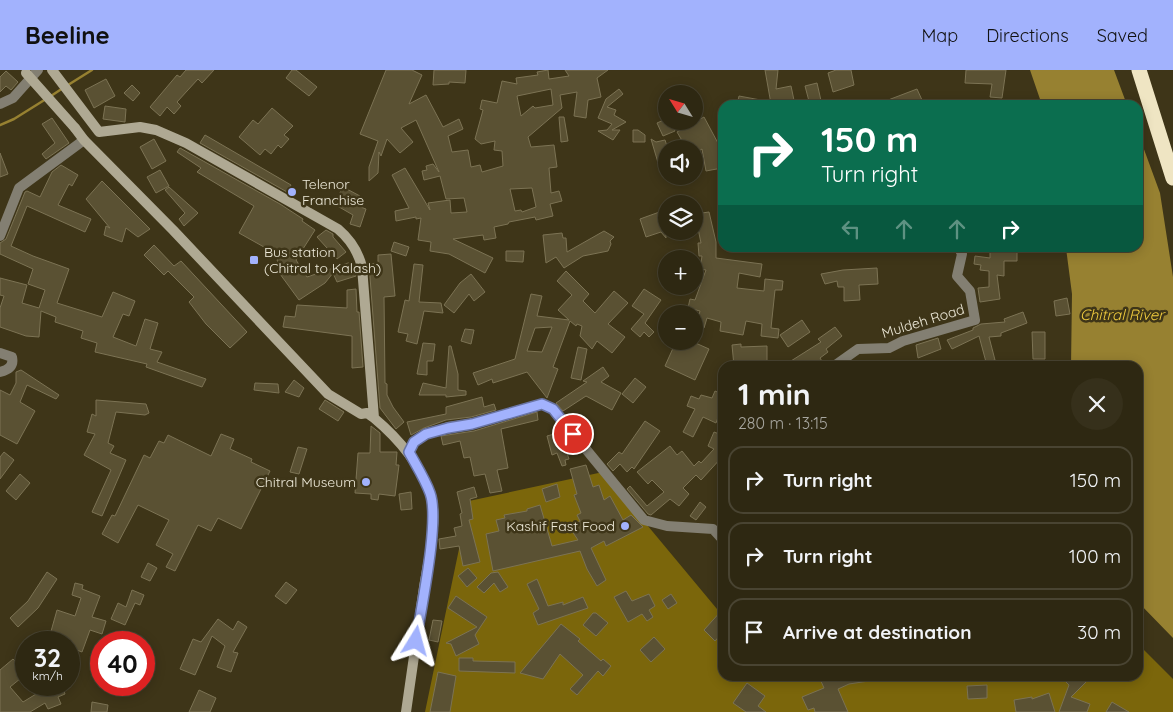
<!DOCTYPE html>
<meta charset="utf-8">
<style>
:root{--surface:#2e2812;--page:#36301b;--text:#f1f3f6;--muted:#a7a69f;--line:#494432;--accent:#a2b2fd}
body{margin:0;font-family:Quicksand,sans-serif;background:var(--page);color:var(--text);height:100vh;display:flex;flex-direction:column;font-size:19px;white-space:nowrap}
*{box-sizing:border-box;margin:0}
p{font-size:16px;color:var(--muted)}
.icon{flex:none;width:28px;height:28px;fill:none;stroke:currentColor;stroke-width:2;stroke-linecap:round;stroke-linejoin:round}
.map{position:relative;flex:1;overflow:hidden}
.side{position:absolute;left:718px;top:291px;width:425px;height:320px;display:flex;flex-direction:column;background:var(--surface);border-radius:15px;box-shadow:0 2px 12px #0003,0 0 0 1px var(--line)}
.side>*{flex:none}
.hud{position:absolute;left:718px;top:30px;width:425px;height:152px;border-radius:15px;box-shadow:0 2px 12px #0003,0 0 0 1px var(--line);background:#0b6e4f;color:#fff;overflow:hidden}
.needle{width:32px;rotate:307deg}
.tools{position:absolute;left:658px;top:15px;display:grid;gap:10px}
.tools a{display:grid;place-items:center;width:45px;height:45px;border-radius:50%;background:var(--surface);box-shadow:0 2px 12px #0003,0 0 0 1px var(--line);font-size:25px}
.speed{position:absolute;left:15px;top:561px;display:flex;gap:10px;font-size:25px;font-weight:700;text-align:center}
.speed>*{display:grid;place-content:center;width:65px;height:65px;border-radius:50%;background:var(--surface);box-shadow:0 2px 12px #0003,0 0 0 1px var(--line);line-height:1}
.speed small{font-size:12px;font-weight:400}
.speed .limit{border:8px solid #d22;background:#fff;color:#111}
.pin{position:absolute;display:grid;place-items:center;width:42px;height:42px;color:#fff;margin:-21px;border:2px solid #fff;border-radius:50%;box-shadow:0 1px 5px #0007}
.me{position:absolute;width:55px;margin:-28px;rotate:8deg;stroke-linejoin:round;filter:drop-shadow(0 0 4px #0008)}
.turn{display:flex;align-items:center;gap:18px;height:105px;padding:0 20px;font-size:22px}
.turn .icon{width:65px;height:65px;stroke-width:2.5}
.turn b{display:block;font-size:35px;line-height:42px}
.lanes{display:flex;align-items:center;height:48px;padding:0 20px;background:#0003;justify-content:center;gap:25px;direction:ltr}
.lanes .off{opacity:.35}
.round{display:grid;place-items:center;flex:none;width:52px;height:52px;border-radius:26px;background:var(--page)}
.summary{display:flex;align-items:center;justify-content:space-between;height:85px;padding:0 20px}
h1{font-size:30px;font-weight:800;line-height:38px}
ul{padding:0;list-style:none}
li{display:flex;align-items:center;gap:15px;height:68px;margin:0 10px 8px;padding:0 10px;border:2px solid var(--line);border-radius:15px}
li div{flex:1}
li b{display:block;font-size:19px}
li em{font-style:normal}
header{display:flex;align-items:center;gap:30px;box-sizing:border-box;height:70px;padding:0 25px;background:var(--accent);color:#111}
header strong{font-size:24px}
nav{display:flex;gap:28px;margin-inline-start:auto;font-size:18px}
.map>svg:first-child{display:block}
</style>
<header>
<strong>Beeline</strong>
<nav><a>Map</a><a>Directions</a><a>Saved</a></nav>
</header>
<div class="map">
<svg width="1173" height="642" viewBox="0 0 1173 642">
<rect width="100%" height="100%" fill="#3e3518"/>
<path fill="#7b660b" d="M603,402l119,143v61h416v-32l35,35v33h-748l44,-211z"/>
<path fill="#978131" d="M1030,0h84l13,35h-85z
M1138,63l22,60 13,84v361l-35,-36v-236h-67l1,-72 -6,-46h72z"/>
<g fill="none" stroke-linecap="round" stroke-linejoin="round">
<path stroke="#978131" stroke-width="2.5" d="M68,15l24,-15
M51,26l12,-8
M0,55l14,-6 32,-20"/>
</g>
<path fill="#5a5133" stroke="#7c7354" fill-rule="evenodd" d="M186,0h28l-12,13 -4,-4 -21,23 4,4 -7,8 -7,-7 -7,9 -10,-9 27,-32 3,2z
M292,0h4l21,17 -8,9 -23,-18z
M386,0h26l10,5 -13,29 17,-9 17,32 16,-8 4,10 -15,7 4,16 16,-2 3,17 9,-2 2,7 21,-6 -1,-15 -8,-1 1,-9 -14,3 -6,-5 8,-29 -3,-1 2,-9 15,3 5,-22 15,3 -1,-6 22,-3 -1,-3 11,-2 1,9 20,-3 -4,-6h43l-11,8 4,19 -13,3 -2,18 -12,-2 3,-24 -17,3 2,13 -34,29 3,10 23,-2 3,22 -8,1 2,25 8,-2 3,10 -12,3 3,12 -17,4 -1,-3 -26,5 -1,2 -14,3 2,11 -12,2 -1,-5 -30,4 40,19 -8,15 -36,-19 -19,-3 1,-9 -13,-2 3,-22 -5,1v-2l-20,4 -1,-10 14,-3 -17,-33 13,-7 25,42 -2,-7 22,-3 1,13 16,-1 -3,-14 -18,1 -6,-23 -16,4 -2,-9 5,-1 -1,-4 7,-2 6,8 -23,-52 -15,8 12,14 -13,11 -13,-14 -6,17 -2,-4 -1,21 -9,8v-14l9,-26 -18,-7zM551,19l2,16 -18,3 -2,-2 -12,10 -4,-20zM532,118l4,19 -14,5 -1,-2 -6,1 -5,-22z
M434,0h32l-1,13 -16,-1v2l-16,1z
M765,0h13l-2,19 15,-3 4,19h-13v-3l-11,2z
M836,0h15l3,15 -21,7 -5,-19z
M966,0h40l-4,28 -12,-1 2,-13 -27,-1z
M6,1l12,11 -7,8 -5,-4 -6,6v-15z
M106,9l9,17 -21,12 -9,-18z
M817,13l5,22h-12l-5,-19z
M132,15l8,8 -7,8 -9,-8z
M619,19l4,5 -16,13 9,3 -2,5 12,7 -14,8h8l-7,10 -15,-9 9,-1 5,-6 -14,-6 8,-19z
M917,19l5,11 -13,5h-34z
M739,26l27,5 -1,4h-28z
M105,36l21,3 -1,13 -22,-3z
M272,38l21,18 -9,9 5,4 -8,9 -3,-3 -7,9 -6,-5 -5,6 -21,-18 14,-17 5,4z
M559,47h5l4,24 -7,1z
M704,47l15,28 3,23 -16,3 -4,-22 -8,5v-5h-7l-10,-17z
M52,48l17,25 -23,16 -4,-5 13,-11 -13,-19z
M666,49v2h4l5,10 -12,5 -6,-13z
M633,60h5l7,5v7h-12z
M205,65l86,50 -4,7 -87,-49z
M154,69l12,22 -14,8 -12,-22z
M651,69l5,3 9,-2 3,9h-2v15l-7,2z
M180,78l100,56 23,15 -1,2 13,9 -19,30 11,17 44,-15 5,14 -19,6 -4,-9 -8,10 -26,17 -19,-26 3,-2 -6,-12 3,-4 -41,-23 15,-27 -57,-34 4,-4 -24,-16z
M0,83l8,21 -8,3z
M61,95l17,10 -6,11 -3,-2 -11,21 33,14 -6,13 -58,-26 -16,40 22,10 36,13 -12,34 45,14 11,-25 22,9 -6,15 -6,-2 -10,23 23,9 9,-27 13,4 -8,26 12,3 -5,10 49,17 -4,8 -56,-20 1,-3 -52,-12 2,-9 -16,-5 2,-7 -28,-9 1,-5 -15,-6 -2,26 -13,-1 -26,-9v-19l4,-12 -4,-1v-17l27,7 -5,18 17,5 6,-18 -17,-6 5,-15 -33,-15v-11l6,-4 19,-47 2,-1 13,6 12,-25z
M160,100l9,16 -13,7 -9,-16z
M102,111l48,48 -12,8 -12,-9 -4,14 -18,-7 2,-9 4,2 -24,-29z
M169,117l29,26 -14,13 -5,-7 6,-6 -20,-23z
M343,117l17,9 -5,9 11,4 -6,18 -10,-3 3,-9 -19,-11z
M665,140l1,28 -5,-6 -15,5 -6,-18z
M709,142l7,30v16l46,6 -2,13 -21,-4 -2,15 27,3 1,-12 18,2 -1,9h-7l-4,38 8,1 -1,9 -17,-2 1,-12 -16,-3 -3,14 -23,-4 1,-9 -14,-4 -3,10 -8,-2 4,-15 -12,-3 2,-9 5,1 11,-30 -6,-1 2,-13h-3l-1,-13h3l-6,-29z
M326,160l7,4v3l13,15 -9,7 -20,-22z
M604,161l10,6 -4,4 1,3 -3,7 -25,5 -19,12 -8,-11 -10,6 -3,-28 19,-2 1,5h3l1,14z
M394,172l15,5 -3,9 -15,-5z
M154,175l20,21 7,-5 66,71 -17,16 -24,-24 -17,-22 5,-5 -26,-26 -4,4 -20,-20z
M990,178h27v13h-13v15l-7,-1 3,24 -20,3 -2,-14 11,-1v-16l-9,-1 1,-5 -7,-1 1,-8 15,2z
M506,181h18l-1,11 -17,-1z
M391,184l4,42 -11,1 1,86 2,1v11l6,12 11,15 -8,7 -16,-21 -11,-144 9,-1v-8z
M414,194l9,1 -4,37 22,1 2,10 -19,-2 -7,33 -11,-3 2,-7 -10,-2 7,-32 4,1z
M877,198l1,16 -19,1 1,15 -16,1v-14h-6l-1,-6 -12,3 -4,-10 22,-4z
M566,201l23,23 -6,7 12,12 19,-22 14,12 -20,21 17,13 -13,16 -15,-12 -5,8 -12,-13 2,-10 -5,-2 -1,2 -6,-5 -17,46 5,2 -11,29 -20,-26 -34,11 -1,-4 -14,6 -5,-12 42,-14 16,-65 11,2 -5,20 32,4 -11,-10 14,-15 -15,-14zM552,257l-10,25 -15,-1 8,-23z
M471,204l14,18 -11,9 -5,-7 -15,19 -10,-8 16,-22z
M356,219l1,23h2l4,55 -11,1v-32l-69,-9 2,-11 10,1 2,-12 50,3v-18z
M644,219l17,11 -16,23 9,9 -5,5 -5,-5 -4,5 -9,-8 13,-15 -12,-8z
M1067,228l3,16 -14,2 -2,-15z
M1023,242l4,11 -26,10v3l-12,1 6,23 -9,2 -7,-26 -27,13 -5,-9 26,-10v-2l8,-4 24,-2 -1,-3z
M802,250l8,12 -22,15 -8,-12z
M835,257l7,9 -16,13 2,3 -8,6 5,8h-11l-3,-5 -8,5h-20l38,-24 -3,-3z
M465,259l9,1 -3,14 -10,-3z
M1032,262h13v27h-12z
M938,268l3,11 -23,9 -2,-13z
M686,271h5l18,8 -14,31 -30,-14 9,-20 8,3z
M423,273l12,1 -2,17h-6v14l-10,-1z
M741,274v3l26,-1v15l-7,5h-26l-2,-21z
M449,276h2l7,28v16l8,1v4l-20,2v-2h-27l4,-12 23,5z
M578,277l9,2 -6,31 -10,-2z
M603,297l6,9 -8,6 20,11 -9,17 -26,-14 -23,15 -7,-8 31,-21 -4,-1z
M21,300l38,25 -3,4 -29,-14 -7,17 15,9 -18,33 -17,-9v-45l10,5 6,-12v-11z
M635,308l11,9 -13,16 -11,-9z
M294,310l10,8 -5,9 -14,-5z
M255,313l23,1 1,9 -25,-3z
M715,321l7,3v13l-6,16 -13,-6 -10,20 -10,-5 12,-23 -8,-3 4,-10 8,3 2,-4 11,3z
M482,327l2,10 10,-3 2,6 -25,7 -25,3 -22,8 -13,7 -4,-13 39,-8v-7z
M96,330l50,4 3,9 -4,2 -29,-3 -8,31 6,3 -4,7 16,7 -24,56 -10,-4 19,-42 -27,-15 11,-21 -8,-2 5,-18 4,2z
M325,330l19,12 -6,9 -19,-12z
M537,342l1,8 -37,9 7,39 -11,2 5,21 -12,2 -5,-19 -11,2 -4,-19 -6,1 -4,-17 -17,4 -2,-9 33,-5z
M645,351l15,10 -26,38 -2,-2 -5,5 -7,-8 -7,7 -6,-7 12,-12 3,2z
M371,356l9,7v19h17l-1,13h3l-4,31 -16,-2 -1,6 -7,-1v-5l-16,-1 3,-40h12z
M714,362l8,3v10l-4,9 4,3 -21,23 -5,-5 -13,13 6,6 -10,12 -9,-7 -19,16 -3,-1 -21,-25 3,-3 17,20 17,-14 -12,-12 -4,4 -11,-12 33,-26 7,9 5,-4 12,15 5,-5 2,2 13,-14 -6,-3z
M558,363l4,15 3,-1 4,12 -4,1 1,5 -4,1 -5,-13 -5,2 -5,-19z
M221,364l13,5 -4,10 22,10 -1,3 19,9 -29,58 -23,-11 -7,13 -13,-6 -23,46 -9,-4 7,-13 -17,-9 13,-25 -31,-15 -20,38 -16,-9 10,-19 3,1 29,-61 6,3 9,-17 5,2 4,-8 43,21z
M298,377l9,2 -8,25 -9,-2z
M4,382l10,8 -14,19v-22z
M586,395l7,22 6,-2 5,15 6,-4 13,24 8,-5 12,12 -37,19 -2,-5 -13,7 15,32 -9,6 -10,-17 -7,-18 -87,20 -7,-37 13,-3 -3,-11 9,-2 -1,-3 23,-4v-2l13,-4 12,41 26,-6 -8,-12 10,-7 -3,-6 4,-2 -7,-18 3,-1 -7,-25z
M20,404l10,9 -14,17 -10,-9z
M557,414l3,13 -14,5 -4,-13z
M474,417l3,10 -7,2 3,20 -4,1 11,42 -17,4 -4,-20 -19,3 -1,-10 17,-3 -2,-8 8,-2 -2,-12 2,-1 -5,-21z
M411,422l1,17 -11,1 -2,-16z
M700,432l6,5 -10,13 -6,-4z
M148,493l9,5 -7,13 -9,-4z
M468,498l9,10 -10,9 -9,-11z
M47,502l10,7 -19,29 -20,19 -8,-9 18,-17z
M498,502l10,15 -8,5 -6,-9 -10,10 -7,-6 14,-14z
M537,509l11,27 15,-4v3l20,-8 5,11 -50,17 -5,-12 6,-4 -12,-25z
M286,512l11,8 -11,14 -11,-8z
M75,513l8,2 -1,4 18,7 -8,21 14,4 -4,13 -12,-4 -8,22 -13,-5v-5h-21l9,-32 18,6 6,-18 -9,-3z
M132,520l12,5 -4,10 -5,-2 -10,22 -14,-6 7,-16 8,4z
M626,521l6,10 17,-7 6,12 -6,4 4,7 -6,4 -5,-7 -14,8 -14,-25z
M671,524l6,9 -9,6 -6,-9z
M456,526l31,21 -12,18 4,9 -23,12 -5,-12 -5,-1 31,-16 -29,-19z
M722,540v23l-7,8 -11,-11z
M593,543h3l12,10 -12,13 -13,-11z
M218,549l15,11 5,-9 9,6 -14,25 5,1 -7,19 -14,-5 8,-21 -13,-10 -17,39 -15,-6 13,-30 8,3z
M433,550l9,1 -4,21 -9,-2z
M561,554l19,15 -2,2 23,20 2,-2 8,7 -8,10 -5,-5 -21,24 -7,-6 13,-14 -23,-21 -17,25 -23,-6z
M654,567l11,12 -14,13 -11,-12z
M26,583v21l-16,13 13,15 18,-11 -3,-6h24l3,9 -7,3 3,7 -13,5 -3,-6 -15,9h-30v-42l13,-11 2,2z
M459,588h14v3l42,1v11l-56,-2z
M438,602l18,4 -6,36h-20z
M827,606h42v5l-20,3 -11,5 10,23h-33l-1,-4 -6,2 -6,-13 22,-9 -4,-9z
M1060,606h32l-21,21 19,7 -3,8h-28l10,-27z
M747,613l18,13 -7,10 8,6h-20l-13,-9z
M987,615v13l-19,1 -1,-13z
M199,620l17,8 -6,14h-21z
M1049,623l6,19h-39l-2,-12 18,-3v2z
M92,632l16,3 -1,7h-16z
M1112,632l17,10h-23z"/>
<g fill="none" stroke-linecap="round" stroke-linejoin="round">
<path stroke="#837f72" stroke-width="10" d="M0,34l13,-6 25,-28
M0,166l19,-48 65,-48
M0,283l12,4c2,9 -4,13 -12,15
M834,296l24,-17 31,-1 14,-7 72,-21 -5,-29 -13,-15 5,-22 -3,-6
M409,382l5,-10 12,-8 22,-7 24,-3 69,-20 12,5 91,111 23,6 46,3 9,10"/>
<path stroke="#afa993" stroke-width="10" d="M52,0l47,62 41,-5 16,3 30,13 152,86c13,11 20,22 24,38l12,151c24,20 45,45 56,75 9,23 -2,70 -6,94 -6,42 -12,83 -18,125
M75,58l9,12 89,90 155,164 33,20 6,-1 7,5"/>
<path stroke="#efe5c3" stroke-width="15" d="M1139,0l34,108"/>
<path stroke="#afa993" stroke-width="10" d="M26,3l49,55"/>
</g>
<g fill="none" stroke-linecap="round" stroke-linejoin="round">
<defs>
<path id="route" d="M416,571c5,-33 24,-121 14,-148 -5,-14 -14,-28 -21,-41l5,-10 12,-8 22,-6 24,-4 70,-20 11,5 20,25"/>
</defs>
<use href="#route" stroke="#6974a4" stroke-width="12"/>
<use href="#route" stroke="#a2b2fd" stroke-width="9"/>
</g>
<g fill="#a2b2fd" stroke="#3e3518" stroke-width="2">
<circle cx="292" cy="122" r="5"/>
<rect x="249" y="185" width="10" height="10" rx="2.5"/>
<circle cx="366" cy="412" r="5"/>
<circle cx="625" cy="456" r="5"/>
</g>
<g text-anchor="middle" stroke-width="5" stroke-linejoin="round" paint-order="stroke">
<g font-size="14" fill="#eeead9" stroke="#3e3518" text-anchor="start">
<text x="302" y="119">Telenor<tspan x="302" dy="16">Franchise</tspan></text>
<text x="264" y="187">Bus station<tspan x="264" dy="16">(Chitral to Kalash)</tspan></text>
<text x="356" y="417" text-anchor="end">Chitral Museum</text>
<text x="615" y="461" text-anchor="end">Kashif Fast Food</text>
</g>
<g font-size="14" fill="#eeead9" stroke="#3e3518">
<text transform="translate(923 251) rotate(-17)" y="5">Muldeh Road</text>
</g>
<g font-size="15" font-style="italic" fill="#f2cd3e" stroke="#3e3518">
<text x="1122" y="250">Chitral River</text>
</g>
</g>
</svg>
<div class="tools">
<a><svg class="needle" viewBox="-14 -14 28 28"><path d="M0-13l5 13h-10z" fill="#e53935"/><path d="M0 13l5-13h-10z" fill="#a7a69f"/></svg></a>
<a><svg class="icon" aria-label="sound" viewBox="0 0 24 24"><path d="M4 9h4l5-4v14l-5-4H4zM17 9q2 3 0 6"/></svg></a>
<a><svg class="icon" aria-label="layers" viewBox="0 0 24 24"><path d="M12 4l9 5-9 5-9-5zM3 14l9 5 9-5"/></svg></a>
<a>+</a>
<a>−</a>
</div>
<div class="speed"><div>32<small>km/h</small></div><div class="limit">40</div></div>
<div class="pin" style="left:573px;top:364px;background:#d93025"><svg class="icon" aria-label="arrive" viewBox="0 0 24 24"><path d="M6 21V4h12l-3 4 3 4H6"/></svg></div>
<svg class="me" style="left:416px;top:571px" viewBox="-20 -20 40 40"><path d="M0-17L14 15 0 8-14 15z" fill="#a2b2fd" stroke="#fff" stroke-width="4"/></svg>
<div class="hud">
<div class="turn"><svg class="icon" aria-label="right" viewBox="0 0 24 24"><path d="M7 20v-9h11M14 6l5 5-5 5"/></svg><div><b>150 m</b>Turn right</div></div>
<div class="lanes"><svg class="icon off" aria-label="left" viewBox="0 0 24 24"><path d="M17 20v-9H6M10 6l-5 5 5 5"/></svg><svg class="icon off" aria-label="ahead" viewBox="0 0 24 24"><path d="M12 20V5M6 11l6-6 6 6"/></svg><svg class="icon off" aria-label="ahead" viewBox="0 0 24 24"><path d="M12 20V5M6 11l6-6 6 6"/></svg><svg class="icon" aria-label="right" viewBox="0 0 24 24"><path d="M7 20v-9h11M14 6l5 5-5 5"/></svg></div>
</div>
<section class="side">
<div class="summary"><div><h1>1 min</h1><p>280 m · 13:15</p></div><a class="round"><svg class="icon" aria-label="close" viewBox="0 0 24 24"><path d="M6 6l12 12M18 6L6 18"/></svg></a></div>
<ul>
<li><svg class="icon" aria-label="right" viewBox="0 0 24 24"><path d="M7 20v-9h11M14 6l5 5-5 5"/></svg><div><b>Turn right</b></div><em>150 m</em></li>
<li><svg class="icon" aria-label="right" viewBox="0 0 24 24"><path d="M7 20v-9h11M14 6l5 5-5 5"/></svg><div><b>Turn right</b></div><em>100 m</em></li>
<li><svg class="icon" aria-label="arrive" viewBox="0 0 24 24"><path d="M6 21V4h12l-3 4 3 4H6"/></svg><div><b>Arrive at destination</b></div><em>30 m</em></li>
</ul>
</section>
</div>
